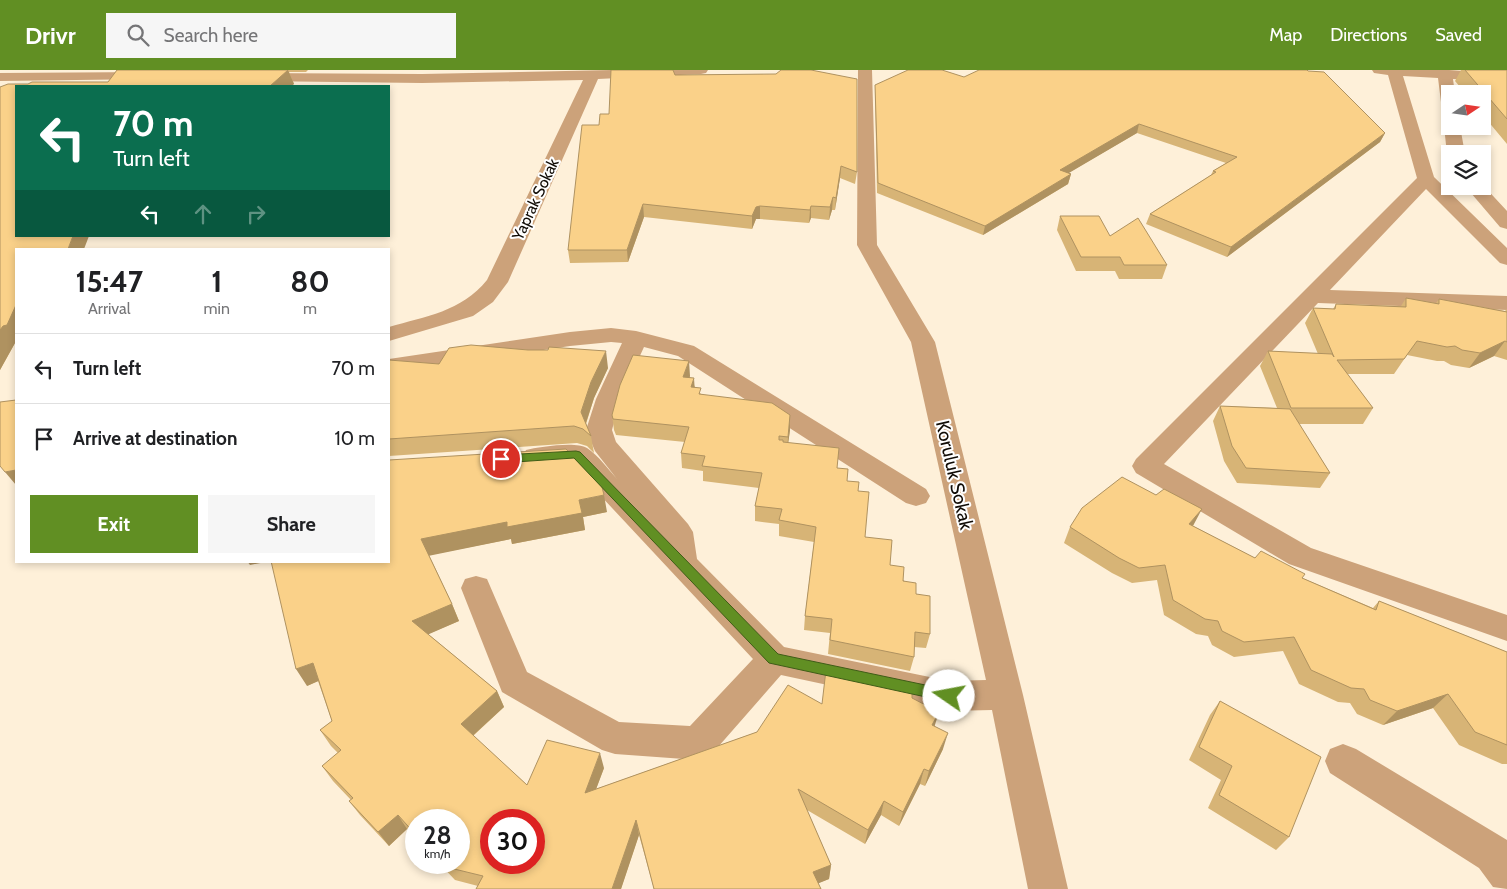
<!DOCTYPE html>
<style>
:root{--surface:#fff;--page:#f6f6f6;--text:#202124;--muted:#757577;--line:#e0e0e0;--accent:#618f23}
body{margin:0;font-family:Cabin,sans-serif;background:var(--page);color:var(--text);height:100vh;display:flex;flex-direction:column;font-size:19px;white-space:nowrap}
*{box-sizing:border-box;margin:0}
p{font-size:16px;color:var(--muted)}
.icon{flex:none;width:28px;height:28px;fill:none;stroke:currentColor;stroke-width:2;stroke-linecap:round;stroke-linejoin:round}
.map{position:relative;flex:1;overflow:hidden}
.panel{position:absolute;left:15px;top:178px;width:375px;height:315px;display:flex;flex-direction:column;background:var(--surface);border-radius:0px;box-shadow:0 2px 8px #0003}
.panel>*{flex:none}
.top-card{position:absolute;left:15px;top:15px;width:375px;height:152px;border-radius:0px;box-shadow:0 2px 8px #0003;background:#0b6e4f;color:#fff;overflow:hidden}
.needle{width:32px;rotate:77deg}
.controls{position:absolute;left:1441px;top:15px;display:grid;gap:10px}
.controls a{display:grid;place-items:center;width:50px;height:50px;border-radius:0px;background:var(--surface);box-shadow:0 2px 8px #0003;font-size:25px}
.speed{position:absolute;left:405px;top:739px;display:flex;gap:10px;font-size:25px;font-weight:700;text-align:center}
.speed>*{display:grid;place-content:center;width:65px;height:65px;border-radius:50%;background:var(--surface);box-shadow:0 2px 8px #0003;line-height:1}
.speed small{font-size:12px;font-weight:400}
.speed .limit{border:8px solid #d22;background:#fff;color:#111}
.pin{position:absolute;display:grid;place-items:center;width:42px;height:42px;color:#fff;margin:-21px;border:2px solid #fff;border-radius:50%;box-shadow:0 1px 5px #0007}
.me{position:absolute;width:55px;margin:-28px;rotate:282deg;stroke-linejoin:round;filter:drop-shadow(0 0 4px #0008)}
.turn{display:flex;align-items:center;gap:18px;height:105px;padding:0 15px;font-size:22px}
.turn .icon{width:65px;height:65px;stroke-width:2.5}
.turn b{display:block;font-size:35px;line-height:42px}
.lanes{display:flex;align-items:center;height:48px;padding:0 15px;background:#0003;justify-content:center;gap:25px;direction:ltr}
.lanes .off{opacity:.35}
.eta{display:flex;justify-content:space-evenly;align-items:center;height:85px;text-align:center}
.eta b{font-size:30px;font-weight:700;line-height:35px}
.primary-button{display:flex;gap:10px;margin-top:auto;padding:10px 15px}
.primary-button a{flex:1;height:58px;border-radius:0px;background:var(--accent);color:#fff;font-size:20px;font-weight:700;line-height:58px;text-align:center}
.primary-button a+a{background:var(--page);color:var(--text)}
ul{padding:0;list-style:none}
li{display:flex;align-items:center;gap:15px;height:70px;padding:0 15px;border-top:1px solid var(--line)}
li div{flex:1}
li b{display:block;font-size:19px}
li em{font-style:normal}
header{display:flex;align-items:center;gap:30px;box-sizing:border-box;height:70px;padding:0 25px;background:var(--accent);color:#fff}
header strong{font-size:24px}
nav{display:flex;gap:28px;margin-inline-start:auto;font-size:18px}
.search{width:350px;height:45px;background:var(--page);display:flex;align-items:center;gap:12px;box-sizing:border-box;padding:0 18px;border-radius:0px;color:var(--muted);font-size:19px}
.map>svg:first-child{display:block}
</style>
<header>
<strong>Drivr</strong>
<div class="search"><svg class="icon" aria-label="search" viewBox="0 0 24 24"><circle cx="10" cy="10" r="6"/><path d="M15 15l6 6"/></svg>Search here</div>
<nav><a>Map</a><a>Directions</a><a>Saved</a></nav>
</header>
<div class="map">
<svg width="1507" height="819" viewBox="0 0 1507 819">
<rect width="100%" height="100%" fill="#fef0d9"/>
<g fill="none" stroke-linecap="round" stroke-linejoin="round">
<path fill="#cca27a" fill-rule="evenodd" d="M612,0h96l-2,3 -5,1 -103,5 -90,203 -15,20 -20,14 -84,25v-14c37,-11 72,-15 98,-47l96,-200 -161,3 -168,-2 -5,-1 -2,-3 2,-3 5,-1 168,1z
M858,0h14l5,175 58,97 88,353 45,194h-40l-36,-179 -43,1 -168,-36 -70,80 -13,5 -83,-6 -13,-4 -100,-58 -41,-104 4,-9 11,-3 11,3 40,93 92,50 71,4 63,-67 -182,-195 -36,2 -9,-2 -4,-7 4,-7c12,-3 50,-9 61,-2 11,7 21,21 30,31l-22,-28 -9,-21 10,-31 26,-56 -11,-1 -41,4 -181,27v-14l181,-27 41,-4 25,3 58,15 232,143 4,7 -4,7 -10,3 -10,-3 -228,-147 -34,-9 -24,52 -8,31 4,12 72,82 5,8 4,27 87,88 165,34 37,-1 -75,-338 -54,-97z
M1372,0h77l58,4v8l-54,-3 2,15h-5v21l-6,-2 -2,-3 -4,-32 -35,-2 31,101 73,71v17l-7,-2 -74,-74 -96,101 177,6v14l-189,-7 -154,161 147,84 196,67v26l-218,-77 -153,-91 -4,-7 4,-7 281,-281 -29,-103 -14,-2z
M148,2l5,1 2,3 -2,3 -153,2v-8z
M1450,52v4h10l5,28h-15v4l-3,-4 -3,-28z
M1482,114l25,27v18l-7,-2 -35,-41h17z
M1343,674l13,5 151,91v49l-14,-2 -14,-19 -149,-95 -5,-12 5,-12z"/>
</g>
<path fill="#d7b476" d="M117,0h191l-2,2h-17l5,12 -3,2h-275l-1,257 -15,27v-283l28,-3 80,-2z
M1461,0h46v74l-25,-30v-20h-16l-11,-13z
M675,5l182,97 -2,12 -15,-6 -5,32h-3l-3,10 -18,-2 -2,5 -49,-4h-4l-4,10 -108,-12 -16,45 -58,1 -2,-13 31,-125 10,-11z
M964,7l421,56 -5,9 -153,115 -81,-33 4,-10 61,-39 2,-4 13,-8 -89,-30 -69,40 3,1 -3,10 -85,51 -106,-42 -2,-100v-8z
M1060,146l50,20 57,29 -5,14h-43l-4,-8h-39l-19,-41z
M1406,228l30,5 3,-4 66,12 2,-2v51l-13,-4 -25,12 -18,-3 -7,-4h-7l-30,-6 -13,19h-47l26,34 -10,16h-64l31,49 -10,15 -83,-5 -13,-22 -11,-40 7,-15 57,2 -17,-42 8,-15 50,3 -13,-31 8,-15 20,1 3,-5 65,2z
M389,290l50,4 169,4 -14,30 -8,26 5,12 3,17 -7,-7 -10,-3 -188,13z
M690,306v1l5,10 6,7 89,36 -2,13 49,25 10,13 11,10 7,46 51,57 14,40 -4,14 -12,-1v10l-4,14 -82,-17 2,-21 -26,-3 1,-14 9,-74 -35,-6v-12l-24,-3v-15l4,-18 -56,-7v-10l-21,-3 -1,-15 4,-11 -69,-7 -2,-5 -2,-15z
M389,390l218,52 -24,5 2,13 -73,14 -1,-5 -82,16 23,49 7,17 -31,13 69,57 7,16 -31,29 54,49 77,-17 -8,21 161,-57 65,-28 90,-6 23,28 8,23 -18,37 -5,-2 -21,42 -18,-11 -16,29 -58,-34 24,55 -2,14 -11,4 3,6h-167l-15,-54 -18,54h-145l2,-3 -23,-6 -17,-18h21l-43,-42v19l-9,-10 -18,17 -29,-31 -11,-14 2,-1 -18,-19 -11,-15 16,-13 -7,-7 -11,-16 12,-9 -14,-40 -11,5z
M1194,454l-1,2 62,32 118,50 6,-7 128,51v112h-5l-43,-19 -26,-37 -50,17 -26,-11 -7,-11 -12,-1 -39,-18 -16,-33 -49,6 -22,-12 -4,-9 -12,-2 -32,-19 -7,-35 -25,3 -20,-10 -48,-30 6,-16z
M1220,631l69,136 -13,13 -68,-42 13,-28 -32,-20 21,-45z"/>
<path fill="#af9260" d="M288,0l6,14 -3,2h-21z
M1139,54l-2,9 -80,47 3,-10z
M1385,63l-5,9 -153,115 4,-10z
M841,96l-1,12 -5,32 1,-12z
M1071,104l-3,10 -85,51 2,-9z
M833,127l-1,13 -3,10 1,-13z
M643,134l1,13 -16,45 -1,-12z
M760,136v13h-4l-4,10v-13l4,-9z
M811,136v12l-2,5 1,-13z
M73,166h16l-5,13h-16z
M16,235v38h-1l-15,27v-40z
M1505,271l-11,15 -25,12 11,-15z
M606,281l2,17 -14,30 -10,31 -3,-17 10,-30z
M689,291l1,15 -6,16 -1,-15z
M694,308l1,15 -4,-6z
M790,345v15l-3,22 1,-15z
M16,400v15l-11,-13z
M604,425l3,17 -24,5 2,13 -73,14 -1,-5 -83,17 -7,-17 158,-39z
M1202,439l-8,15 -13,15 8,-15z
M247,491h24l-21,4z
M452,534l7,17 -39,17 -8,-17z
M313,593l10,16 -16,7 -11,-17z
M497,621l7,16 -36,33 -7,-16z
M1448,624l-15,14 -50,17 14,-14z
M939,642l-5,16 -2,-3z
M948,663l-5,16 -18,37 4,-15z
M600,683l4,15 -15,40 -4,-15z
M924,699l-4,15 -21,42 4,-14z
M884,731l-3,14 -16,29 3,-14z
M398,745l9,14 -18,17 -11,-14z
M636,750l3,15 -18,54h-9z
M831,795l-2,14 -17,7 1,-14z"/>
<path fill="#fad189" stroke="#af9260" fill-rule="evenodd" d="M117,0h171l-18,16h-254v150h57l-5,13h-52v56l-9,20 -4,1 -3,4v-243l8,-3h20l4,-2h76z
M611,0h62l2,5 101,-1 5,-4h30l46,9v93l-16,-6 -5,32 -3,-1 -3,10 -19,-1 -1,4 -50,-4 -4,1 -4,9 -109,-12 -16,46h-59l14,-125h17l1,-11h9z
M908,0h34l22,7 15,-7h328l1,1 16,1 61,61 -154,114 -81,-33 66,-42 -3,-1 24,-14 -98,-33 -79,46 11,4 -86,52 -107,-43 -3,-98z
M1465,0h42v49z
M1060,146h39l11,20 28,-18 29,47h-43l-4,-8h-39z
M1406,228l33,6v-5l68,13v30l-2,-1 -25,12 -18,-3 -7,-4 -8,1 -30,-6 -13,18 -67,1 36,48h-82l-23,-57 64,3 2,3 -21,-49 22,1 1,-5 70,3z
M471,275l57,5h20l1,-3 57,4 -15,31 -10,30 10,24 -8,-7 -9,-3 -185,13v-79l50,4 10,-16z
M633,285l56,6 -6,16 11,1 -3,9 10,1 -2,6 73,9 18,12 -2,22 -9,-1v4h4v2l56,6 -2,20 11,1 -1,12 12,1 -1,9 11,1 -4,45 27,3 -2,25 14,2 -1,14 13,2v11l14,2v38l-15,-2 -1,25 -84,-17 2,-21 -27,-3 11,-89 -37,-7 3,-11 -27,-3 7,-33 -60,-7 3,-10 -24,-3 8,-26 -76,-8 -1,-4 8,-30z
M16,330v70l-11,2 -5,-6v-64z
M1220,336l70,3 40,64 -84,-5 -14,-22z
M566,379l36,38 2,8 -25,5 3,13 -75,14v-5l-86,17 31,65 -40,17 85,70 -36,33 66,61 20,-45 53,13 -15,40 172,-61 31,-47 34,19 4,-34 86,18v10l27,14 -7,13 16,8 -19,38 -5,-2 -21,43 -19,-11 -16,29 -70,-41 33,76 -18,7 8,17h-167l-18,-69 -24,69h-136l7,-13 -37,-9 -4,-5h17v-42h-43v15l-18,-20 -20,17 -29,-31 4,-3 -31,-32 19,-16 -21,-20 12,-9 -19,-58 -17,6 -25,-108h118v-101zM491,750h43v42h-43z
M1122,407l34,18 8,-6 38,20 -13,15 66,34 6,-7 44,23 -3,4 74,32 3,-9 128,51v93l-32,-13 -27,-38 -51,17 -27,-11 -6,-11 -13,-1 -40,-18 -17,-33 -50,5 -22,-11 -4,-10 -13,-2 -32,-19 -8,-35 -26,3 -20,-10 -49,-31 12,-19z
M1220,631l101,56 -32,80 -70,-42 13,-29 -33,-19z"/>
<path fill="#618f23" stroke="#3f5d17" d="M576,381l4,1 198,202 171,36 5,1 2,5 -2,4 -5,2 -180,-39 -195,-205 -73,5 -5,-4 5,-4z"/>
<g text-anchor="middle" stroke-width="4" stroke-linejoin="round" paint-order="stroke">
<g font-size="16" fill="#100b05" stroke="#fff">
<text transform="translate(535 129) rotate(-65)" y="6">Yaprak Sokak</text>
</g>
<g font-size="19" fill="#100b05" stroke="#fff">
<text transform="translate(955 405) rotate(77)" y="7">Koruluk Sokak</text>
</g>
</g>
</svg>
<div class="controls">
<a><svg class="needle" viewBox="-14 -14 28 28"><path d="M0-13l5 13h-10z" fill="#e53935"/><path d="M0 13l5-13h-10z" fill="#757577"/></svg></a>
<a><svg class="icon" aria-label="layers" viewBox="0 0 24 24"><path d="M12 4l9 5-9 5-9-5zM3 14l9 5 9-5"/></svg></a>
</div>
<div class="speed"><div>28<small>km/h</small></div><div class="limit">30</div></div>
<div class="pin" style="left:501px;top:389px;background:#d93025"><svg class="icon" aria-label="arrive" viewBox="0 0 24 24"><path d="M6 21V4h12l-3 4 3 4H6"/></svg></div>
<svg class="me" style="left:949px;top:626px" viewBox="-20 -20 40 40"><circle r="19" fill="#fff"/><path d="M0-13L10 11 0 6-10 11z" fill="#618f23"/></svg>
<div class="top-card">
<div class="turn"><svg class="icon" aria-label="left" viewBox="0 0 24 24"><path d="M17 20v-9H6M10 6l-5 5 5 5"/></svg><div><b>70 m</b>Turn left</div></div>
<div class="lanes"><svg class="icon" aria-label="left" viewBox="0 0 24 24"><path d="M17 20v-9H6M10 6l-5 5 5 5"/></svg><svg class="icon off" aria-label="ahead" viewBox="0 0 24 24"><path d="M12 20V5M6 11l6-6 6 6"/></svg><svg class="icon off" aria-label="right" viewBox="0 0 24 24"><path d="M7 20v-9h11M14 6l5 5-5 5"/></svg></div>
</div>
<section class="panel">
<div class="eta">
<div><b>15:47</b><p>Arrival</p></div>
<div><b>1</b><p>min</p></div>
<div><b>80</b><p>m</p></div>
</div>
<ul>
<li><svg class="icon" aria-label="left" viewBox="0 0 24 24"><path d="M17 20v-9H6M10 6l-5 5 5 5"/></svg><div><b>Turn left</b></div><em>70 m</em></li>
<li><svg class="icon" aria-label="arrive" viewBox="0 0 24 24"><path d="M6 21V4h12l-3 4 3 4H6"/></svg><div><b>Arrive at destination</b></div><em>10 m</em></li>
</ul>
<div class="primary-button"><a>Exit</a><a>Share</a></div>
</section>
</div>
